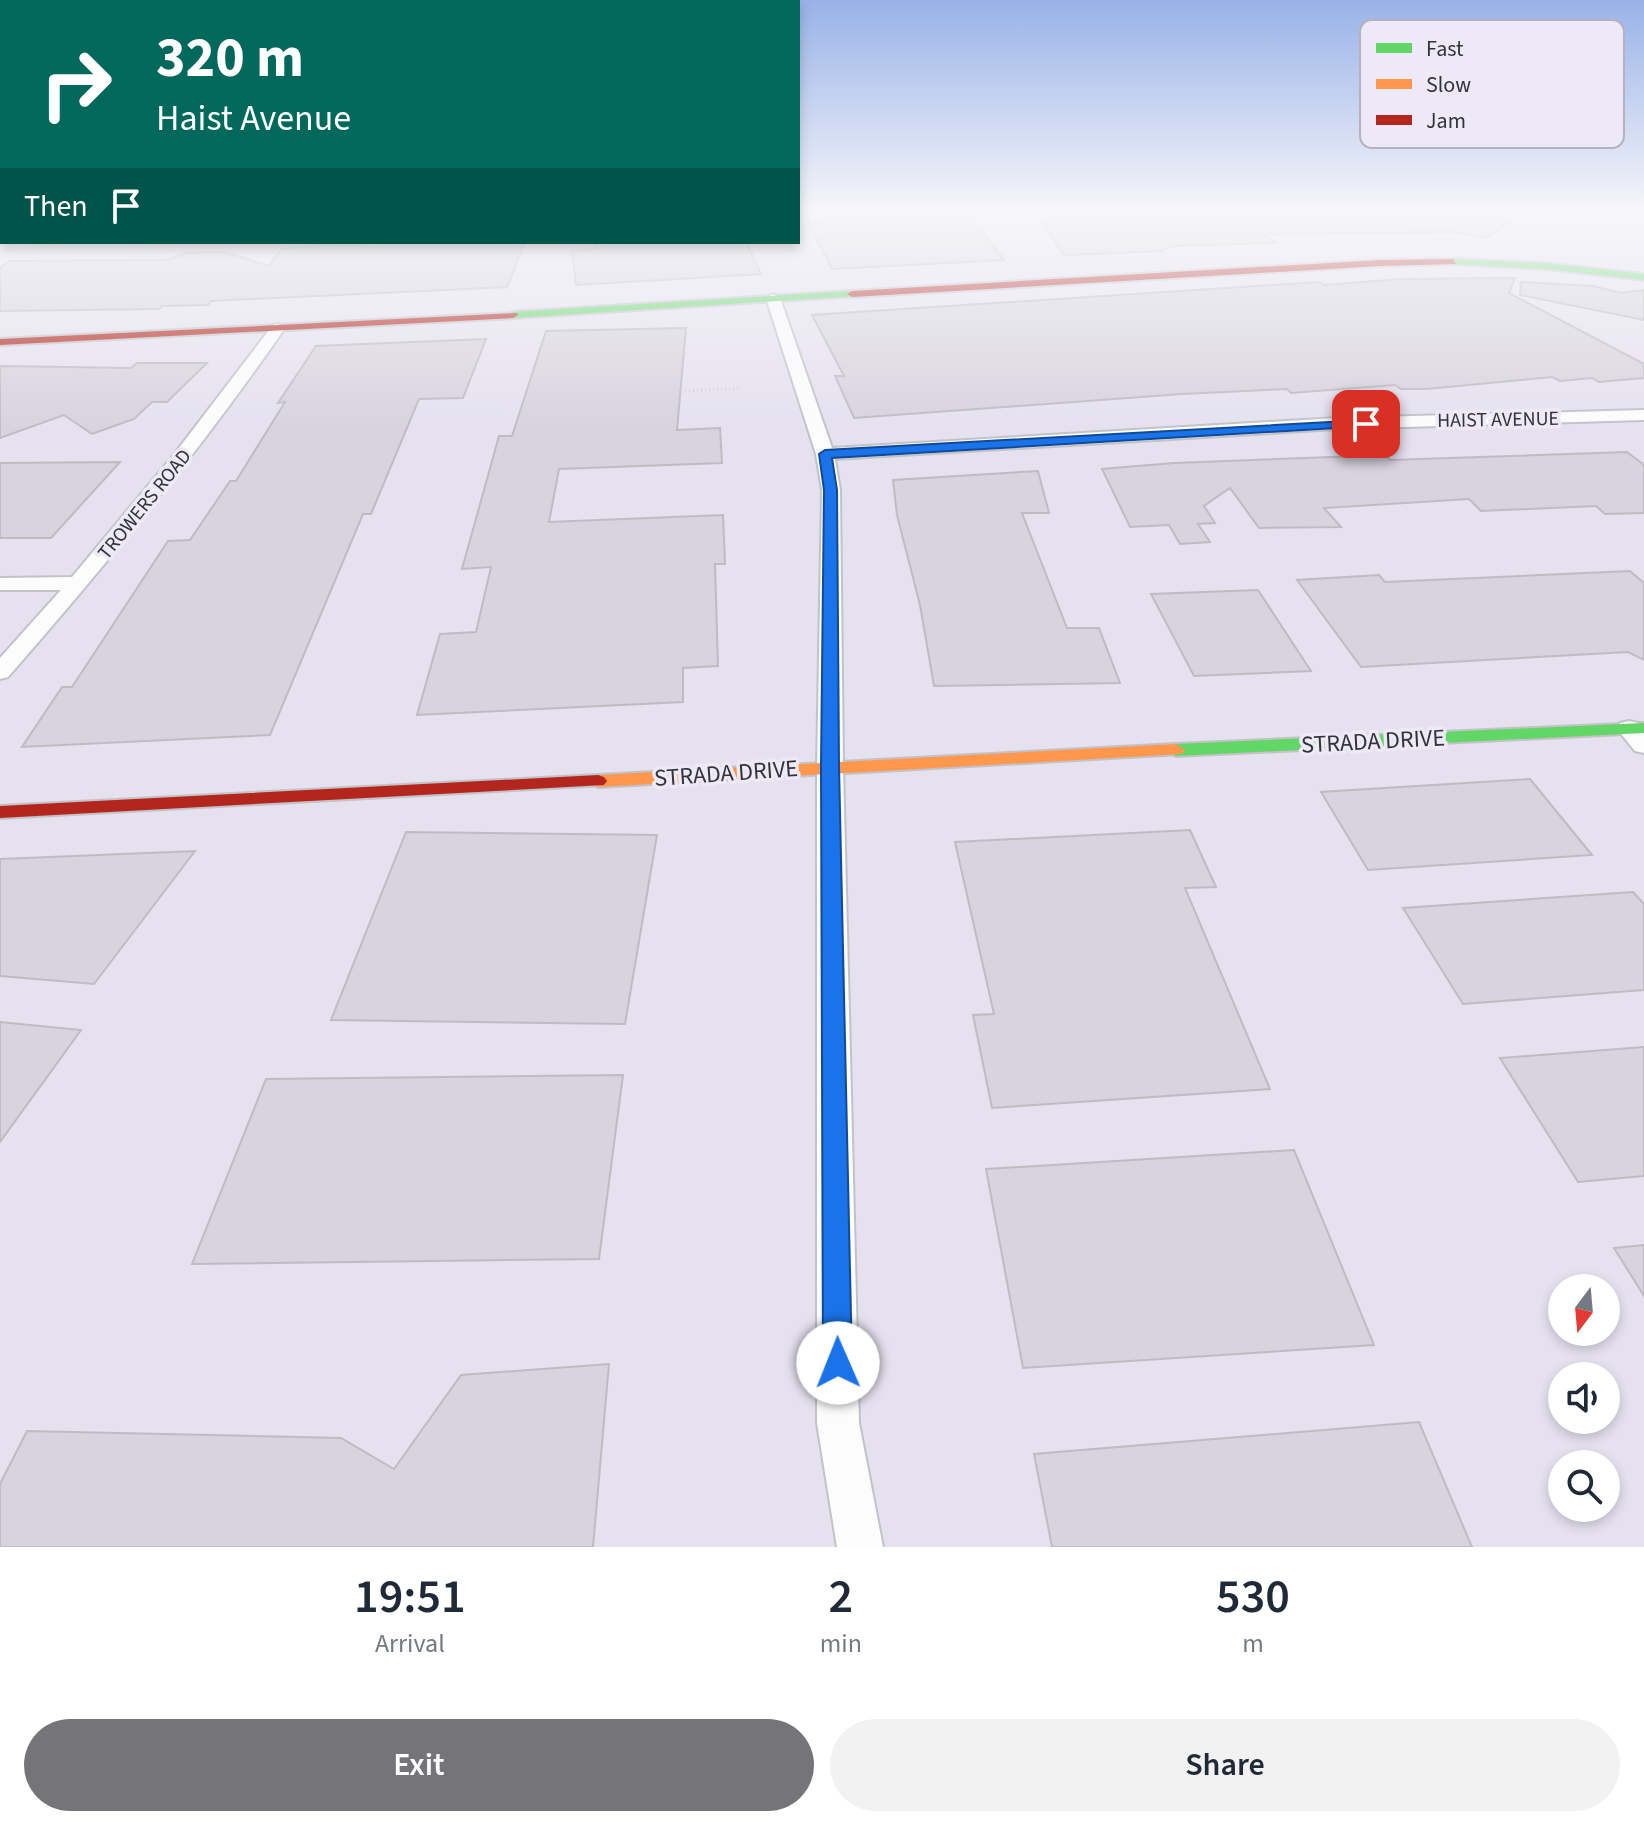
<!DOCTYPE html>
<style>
:root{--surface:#fff;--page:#f2f2f3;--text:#1f2937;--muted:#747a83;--accent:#757479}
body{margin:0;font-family:"Source Sans 3",sans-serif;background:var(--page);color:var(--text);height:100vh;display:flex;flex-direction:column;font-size:30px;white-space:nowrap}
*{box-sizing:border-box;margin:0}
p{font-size:26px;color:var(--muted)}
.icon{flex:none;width:44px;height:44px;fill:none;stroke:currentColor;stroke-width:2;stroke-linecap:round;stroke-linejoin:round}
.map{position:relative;height:1547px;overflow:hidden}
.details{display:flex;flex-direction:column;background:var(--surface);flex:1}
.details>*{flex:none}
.top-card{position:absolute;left:0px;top:0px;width:800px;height:244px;box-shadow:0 4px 12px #0003;background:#00695c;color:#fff;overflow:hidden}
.needle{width:52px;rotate:196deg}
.controls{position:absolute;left:1548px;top:1274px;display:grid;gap:16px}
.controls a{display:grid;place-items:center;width:72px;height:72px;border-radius:50%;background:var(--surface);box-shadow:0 4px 12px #0003;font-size:40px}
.pin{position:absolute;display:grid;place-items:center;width:68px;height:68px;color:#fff;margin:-34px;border-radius:16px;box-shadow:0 4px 12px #0006}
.me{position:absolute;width:88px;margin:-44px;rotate:359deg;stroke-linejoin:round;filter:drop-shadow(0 0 6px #0008)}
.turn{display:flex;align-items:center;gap:28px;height:168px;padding:0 24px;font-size:36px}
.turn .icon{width:104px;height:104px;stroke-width:2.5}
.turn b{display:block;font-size:56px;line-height:68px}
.then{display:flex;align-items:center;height:76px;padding:0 24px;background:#0003;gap:16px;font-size:30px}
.eta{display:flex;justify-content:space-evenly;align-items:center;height:136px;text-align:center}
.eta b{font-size:48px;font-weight:600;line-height:56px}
.action{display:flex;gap:16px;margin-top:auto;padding:16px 24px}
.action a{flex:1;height:92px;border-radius:48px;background:var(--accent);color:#fff;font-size:32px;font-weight:600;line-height:92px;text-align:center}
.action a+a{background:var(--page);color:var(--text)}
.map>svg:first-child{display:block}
</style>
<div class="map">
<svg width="1644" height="1547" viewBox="0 0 1644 1547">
<rect width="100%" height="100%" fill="#eeecf3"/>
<path fill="#e5e1ef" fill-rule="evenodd" d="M798,212h846v1335h-1644v-1299l240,-6h558zM1562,1288h44v44h-44zM1562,1376h44v44h-44zM1562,1464h44v44h-44z"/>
<path fill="#d7d3df" stroke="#bebcc2" stroke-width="2" d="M968,212l36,48 -172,9 -25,-48z
M1063,212h429l15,10 -20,16 -30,-6 -193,2 11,9 -103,3 -11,5 -92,4 -6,-1 -22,-33z
M398,242h127l-18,45 -296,14 -3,4 -46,1 -3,3 -159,2v-43l9,-7 158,-1 19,-7 39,-1 44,14 13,-18z
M595,242h151l15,32 -185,11 -4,-34 24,-2z
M1515,278l-6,15 135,71v14l-45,4 -7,-4 -32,3 -8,-4 -125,12h-26l-6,-4 -104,8 -4,-4 -105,5 -328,24 -19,-42h9l-32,-61 507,-33 5,3 78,-6z
M1521,282l72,4 28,7 23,-3v30l-124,-25z
M686,328l-9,102 43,-2 2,35 -163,6 -10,53 174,-7 2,49h-10l3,102 -35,2v34l-266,13 23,-81 36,-2 15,-65 -29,2 37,-133h13l34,-105z
M486,339l-23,59 -44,1 -48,115h-8l-93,221 -248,12 40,-60h10l96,-146 22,-1 40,-59h6l49,-79 -7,1 38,-57z
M137,363h70l-40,39h-15l-18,17 -42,15 -28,-19 -64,23v-72l131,2z
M1627,452l17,13v48l-39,1 -9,-8 -115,5 -12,-12 -145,9 17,19 -82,1 -29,-40 -26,18 11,17 -17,1 12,18 -30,2 -11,-19 -39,2 -28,-58 72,-6 211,-8 5,5z
M120,462l-69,76h-51v-75z
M1038,471l11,42h-27l45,115h32l21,55 -186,3 -14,-81 -23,-90 -4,-35z
M1630,571l14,12v77l-16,-8 -267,15 -64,-87 82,-5 6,7z
M1258,590l53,81 -117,5 -43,-82z
M1530,779l62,76 -224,15 -47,-78z
M1190,830l26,57 -31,1 85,201 -278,19 -19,-93 21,-1 -39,-172z
M406,832l251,3 -32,189 -294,-4z
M195,851l-101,133 -94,-8v-117z
M1633,892l11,12v86l-181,14 -60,-96z
M0,1022l81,8 -81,112z
M1644,1047v129l-66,6 -78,-124z
M623,1075l-24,184 -407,5 74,-185z
M1294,1150l80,195 -351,23 -37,-199z
M1644,1245v51l-30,-48z
M609,1364l-16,183h-593v-63l27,-53 314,7 53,31 67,-94z
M1419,1422l53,125h-420l-18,-93z"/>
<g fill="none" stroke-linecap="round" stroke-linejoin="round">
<defs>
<path id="street" d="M773,294l7,4 52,150 505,-30 307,-8v10l-307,9 -502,30 5,31 3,276 16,657 24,124h-46l-20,-124v-657l5,-276 -6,-36 -50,-156z
M278,324l7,4c-85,123 -179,237 -277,349l-8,2v-21l61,-68h-61v-12l72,-1 100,-120 101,-132z
M1629,721l9,2 6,7v23l-9,-2 -18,-22 3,-6z"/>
<path id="fast" d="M1453,259l92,4 99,11v6l-99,-11 -95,-5z
M852,291l3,1v4l-342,22 -5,-3 5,-3z
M1644,723v10l-468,23 -9,-6 9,-6z"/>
<path id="slow" d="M1176,744l9,6 -3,4 -584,33 -9,-6 9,-6z"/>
<path id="jam" d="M1453,259l3,5 -76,2 -528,31 -5,-3 5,-3 528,-31z
M517,313l1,2 -5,3 -513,27v-6z
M598,775l6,2 3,4 -3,4 -604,33v-12z"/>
</defs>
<use href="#street" stroke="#c3c2c7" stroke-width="4"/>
<use href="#fast" stroke="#c3c2c7" stroke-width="4"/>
<use href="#slow" stroke="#c3c2c7" stroke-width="4"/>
<use href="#jam" stroke="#c3c2c7" stroke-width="4"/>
<path stroke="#ceced1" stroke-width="3" stroke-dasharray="1 3" stroke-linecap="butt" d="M685,391l56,-3"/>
<use href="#street" fill="#fcfcfd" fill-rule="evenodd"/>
<use href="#fast" fill="#63d668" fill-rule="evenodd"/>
<use href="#slow" fill="#ff974d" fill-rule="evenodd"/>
<use href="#jam" fill="#b3261e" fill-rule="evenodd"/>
</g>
<linearGradient id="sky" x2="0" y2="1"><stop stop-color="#98b2e8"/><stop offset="0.49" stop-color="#f7f6fa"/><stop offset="1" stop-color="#f7f6fa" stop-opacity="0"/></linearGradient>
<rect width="1644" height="429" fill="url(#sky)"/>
<path fill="#1a73e8" stroke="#114b97" stroke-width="2" d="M1366,420l4,1v5l-538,32 5,32 2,276 13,597 -4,11 -10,4 -11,-4 -4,-11 -2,-597 3,-276 -5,-36 6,-4z"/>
<g text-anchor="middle" stroke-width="7" stroke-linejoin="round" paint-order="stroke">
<g font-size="20" fill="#343338" stroke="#ede9f6">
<text transform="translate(1498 419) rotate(-1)" y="7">HAIST AVENUE</text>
<text transform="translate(144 504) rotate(-51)" y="7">TROWERS ROAD</text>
</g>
<g font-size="24" fill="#343338" stroke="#ede9f6">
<text transform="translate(1373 741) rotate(-3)" y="8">STRADA DRIVE</text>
<text transform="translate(726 773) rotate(-4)" y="8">STRADA DRIVE</text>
</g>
</g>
<rect x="1360" y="20" width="264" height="128" rx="12" fill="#ede9f6" stroke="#b6b2bd" stroke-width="2"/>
<rect x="1376" y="43" width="36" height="10" fill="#63d668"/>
<rect x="1376" y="79" width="36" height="10" fill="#ff974d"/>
<rect x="1376" y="115" width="36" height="10" fill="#b3261e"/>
<g font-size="22" fill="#343338">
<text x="1426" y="56">Fast</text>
<text x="1426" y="92">Slow</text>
<text x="1426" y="128">Jam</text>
</g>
</svg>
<div class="controls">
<a><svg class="needle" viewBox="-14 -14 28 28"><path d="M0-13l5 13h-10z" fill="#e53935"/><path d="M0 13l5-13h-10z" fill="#747a83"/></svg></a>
<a><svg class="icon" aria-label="sound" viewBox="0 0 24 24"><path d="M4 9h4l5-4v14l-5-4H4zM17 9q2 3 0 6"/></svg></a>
<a><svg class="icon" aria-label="search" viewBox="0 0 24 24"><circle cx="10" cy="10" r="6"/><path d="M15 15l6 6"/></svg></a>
</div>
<div class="pin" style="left:1366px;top:424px;background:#d93025"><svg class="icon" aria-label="arrive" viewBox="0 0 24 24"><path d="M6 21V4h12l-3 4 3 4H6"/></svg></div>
<svg class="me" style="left:838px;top:1363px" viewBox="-20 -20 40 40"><circle r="19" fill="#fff"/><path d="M0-13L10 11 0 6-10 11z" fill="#1a73e8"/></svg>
<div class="top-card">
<div class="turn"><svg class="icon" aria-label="right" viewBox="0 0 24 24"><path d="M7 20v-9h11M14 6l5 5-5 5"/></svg><div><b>320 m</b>Haist Avenue</div></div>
<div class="then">Then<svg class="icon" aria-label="arrive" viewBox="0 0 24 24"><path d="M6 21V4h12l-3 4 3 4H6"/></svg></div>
</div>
</div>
<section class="details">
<div class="eta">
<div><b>19:51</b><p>Arrival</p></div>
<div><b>2</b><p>min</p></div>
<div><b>530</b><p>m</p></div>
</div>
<div class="action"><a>Exit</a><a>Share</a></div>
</section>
